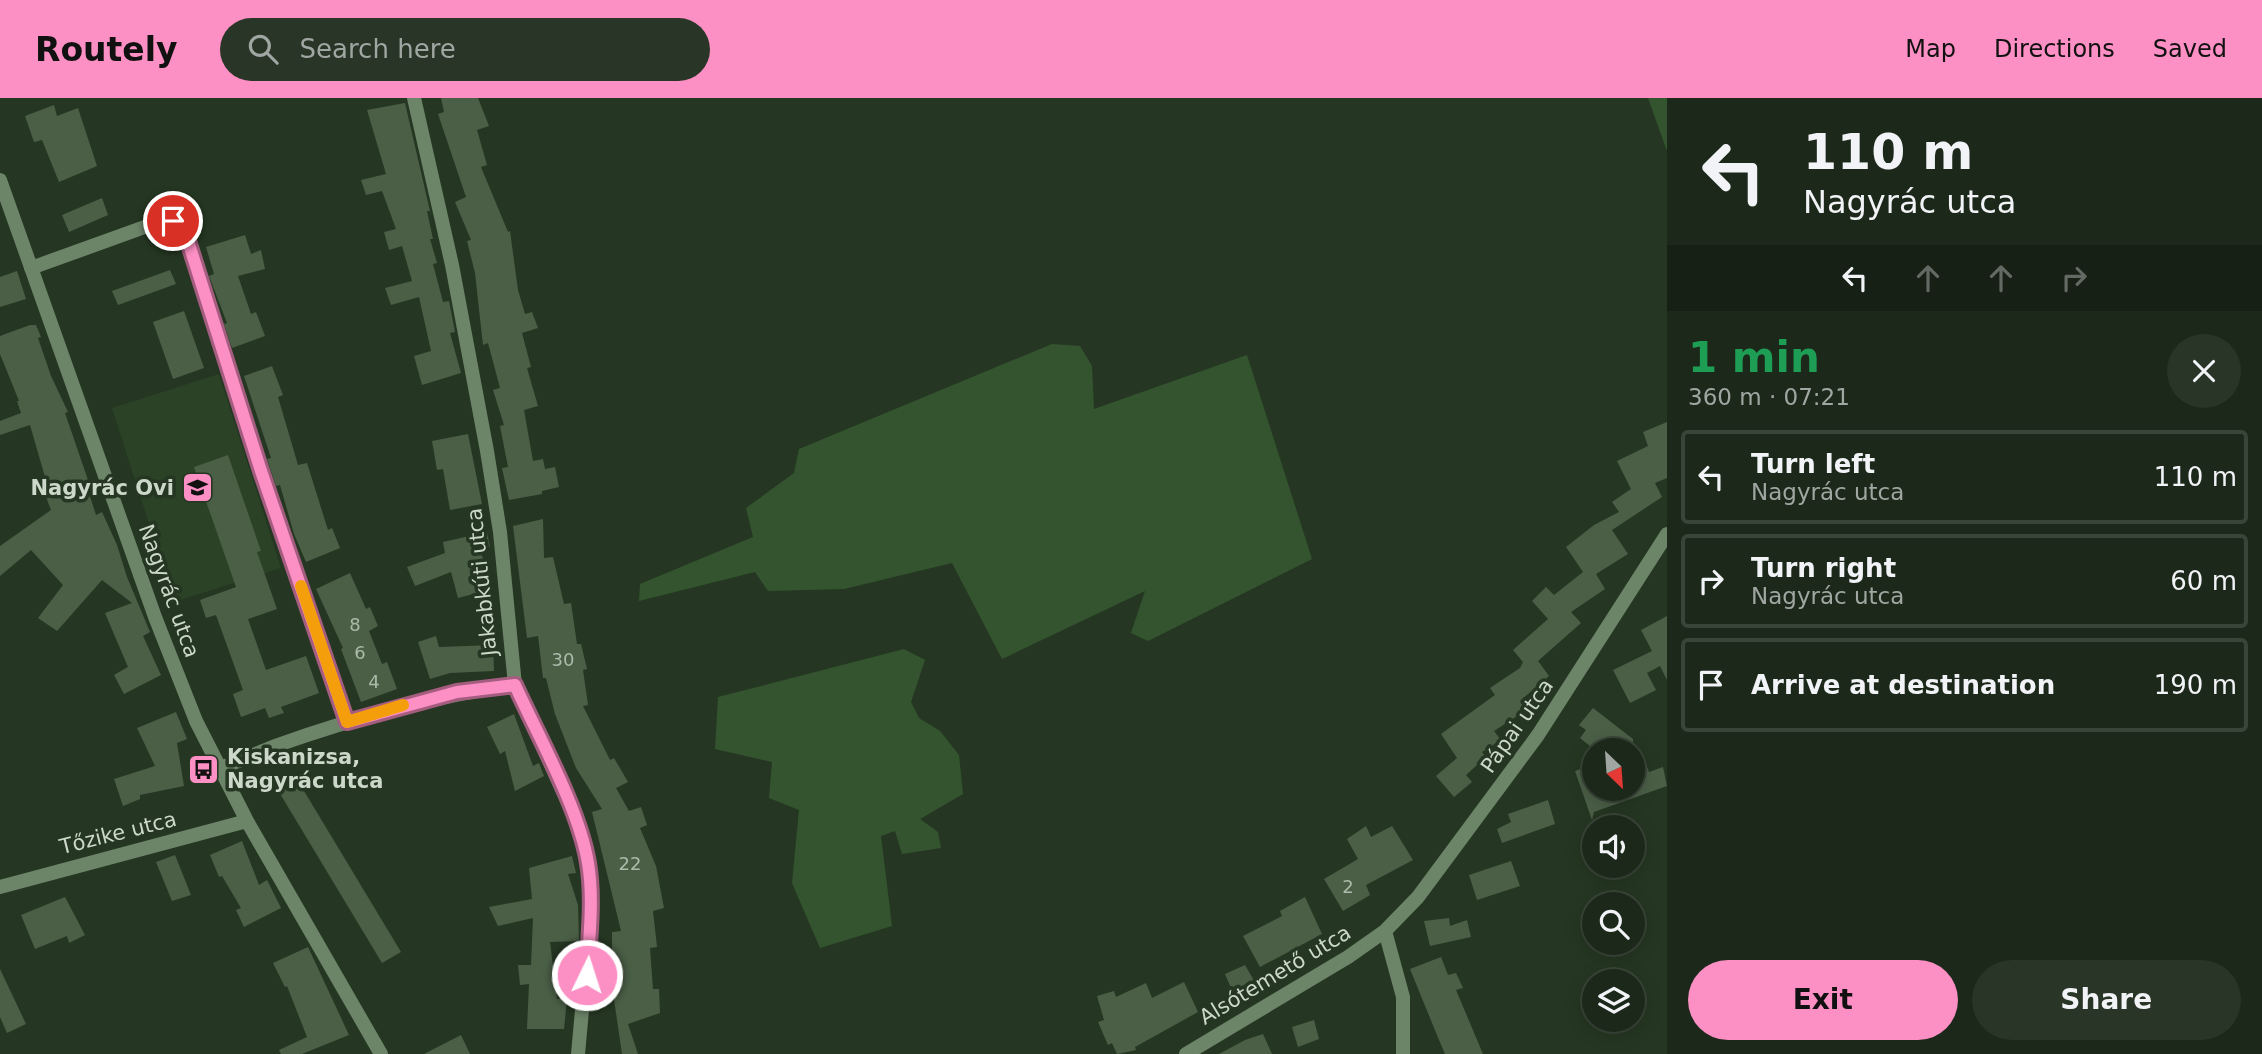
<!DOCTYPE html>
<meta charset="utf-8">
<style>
:root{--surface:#1c291a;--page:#293527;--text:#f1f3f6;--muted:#a0a6a2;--line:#3a4539;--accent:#fc8fc3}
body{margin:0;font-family:"DejaVu Sans",sans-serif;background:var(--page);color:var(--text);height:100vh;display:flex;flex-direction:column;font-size:26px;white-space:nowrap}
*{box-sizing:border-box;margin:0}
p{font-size:23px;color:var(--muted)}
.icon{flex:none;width:38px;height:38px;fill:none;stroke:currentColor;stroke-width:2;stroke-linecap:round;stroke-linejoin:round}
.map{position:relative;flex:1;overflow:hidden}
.sheet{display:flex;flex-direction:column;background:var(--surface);width:595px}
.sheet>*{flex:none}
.hud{background:#1c291a;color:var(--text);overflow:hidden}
.needle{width:46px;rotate:155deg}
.buttons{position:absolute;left:1582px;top:640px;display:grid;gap:14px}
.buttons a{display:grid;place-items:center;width:63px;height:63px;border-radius:50%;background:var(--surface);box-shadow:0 4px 18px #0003,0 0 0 2px var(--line);font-size:35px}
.pin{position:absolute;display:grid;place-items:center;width:60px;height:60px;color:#fff;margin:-30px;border:4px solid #fff;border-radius:50%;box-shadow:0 2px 7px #0007}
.me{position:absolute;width:77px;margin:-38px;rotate:4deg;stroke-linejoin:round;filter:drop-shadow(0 0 5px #0008)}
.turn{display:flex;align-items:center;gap:24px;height:147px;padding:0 21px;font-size:32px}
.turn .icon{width:91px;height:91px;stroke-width:2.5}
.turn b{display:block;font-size:49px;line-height:60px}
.lanes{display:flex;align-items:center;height:66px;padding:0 21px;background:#0003;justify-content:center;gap:35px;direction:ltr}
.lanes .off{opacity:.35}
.round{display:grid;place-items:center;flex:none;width:74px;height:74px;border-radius:37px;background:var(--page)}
.head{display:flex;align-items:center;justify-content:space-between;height:119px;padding:0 21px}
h1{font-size:42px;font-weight:700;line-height:52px;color:#1e9e55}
.action{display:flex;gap:14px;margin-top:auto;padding:14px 21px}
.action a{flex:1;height:80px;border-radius:42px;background:var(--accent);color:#111;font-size:28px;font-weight:700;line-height:80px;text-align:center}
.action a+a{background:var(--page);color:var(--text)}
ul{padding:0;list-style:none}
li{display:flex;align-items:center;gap:21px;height:94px;margin:0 14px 10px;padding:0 7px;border:4px solid var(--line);border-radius:7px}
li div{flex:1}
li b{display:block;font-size:26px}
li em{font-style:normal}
header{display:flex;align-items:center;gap:42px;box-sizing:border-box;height:98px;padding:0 35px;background:var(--accent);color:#111}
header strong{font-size:33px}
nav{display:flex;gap:38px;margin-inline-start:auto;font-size:24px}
.search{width:490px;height:63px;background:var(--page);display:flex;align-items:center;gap:18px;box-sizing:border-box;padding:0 24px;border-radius:38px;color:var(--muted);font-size:26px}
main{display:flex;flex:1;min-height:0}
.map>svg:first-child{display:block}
</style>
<header>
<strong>Routely</strong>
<div class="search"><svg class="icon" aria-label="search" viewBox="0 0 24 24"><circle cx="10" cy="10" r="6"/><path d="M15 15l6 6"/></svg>Search here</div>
<nav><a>Map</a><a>Directions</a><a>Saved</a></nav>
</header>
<main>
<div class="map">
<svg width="1667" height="956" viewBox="0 0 1667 956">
<rect width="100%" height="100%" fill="#253722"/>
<path fill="#2b4227" d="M219,276l62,194 -107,34 -62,-194z"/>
<path fill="#34542f" d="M1648,0h19v53z
M1052,246l28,2 12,20 2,43 153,-54 65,204 -164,82 -17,-8 14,-42 -143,68 -50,-96 -108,26 -76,2 -13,-19 -116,29 1,-17 113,-47 -7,-29 48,-35 5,-24z
M904,551l21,11 -14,42 8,16 21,13 19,24 4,39 -43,25 18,13 3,16 -39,6 -7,-23 -14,5 11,90 -72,22 -28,-65 7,-73 -30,-12 3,-36 -57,-13 3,-52z"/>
<path fill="#4b5f47" d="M441,0h37l11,28 -12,4 10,35 -6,2 27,65 2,-1 8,59 7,24 7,-2 6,16 -16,5 9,34 -4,1 11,38 -14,4 9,51 10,-2 2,10 10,-2 4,20 -17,4v3l-33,6 -7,-32 6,-1 -8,-41 4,-1 -11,-35 7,-2 -12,-45 -5,2 -8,-72 -8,-32 4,-1 -16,-38 11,-5 -28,-83 6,-2z
M405,5l25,108h-3l6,28h-3l7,24 -4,1 10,38 6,-1 6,31 -5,1 11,40 -39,12 -8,-29 17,-5 -12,-54 -28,8 -6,-17 27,-7 -10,-35 -13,4 -5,-18 12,-3 -14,-38 -16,4 -5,-15 25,-6 -19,-64z
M54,7l3,11 21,-8 19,58 -38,16 -17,-42 -8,2 -9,-26z
M102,100l6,17 -39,17 -7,-17z
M245,137l6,19 10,-4 4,19 -27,7 13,38 5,-2 9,24 -33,12 -8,-24 3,-1 -18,-47 5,-2 -8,-27z
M170,172l6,14 -58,21 -6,-14z
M17,173l9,28 -26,8v-30z
M184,213l20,57 -31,11 -20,-57z
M30,227h6l5,12 -3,1 13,38 17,36 -3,1 23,67 -3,1 11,34 6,-3 15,33 10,32 23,55 -7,4 18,39 -37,19 -10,-19 14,-8 -23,-54 27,-10 -30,-23 -45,51 -19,-13 25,-33 -32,-35 -31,26v-30l51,-36 -12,-31 6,-2 -15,-52 -30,10v-14l21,-8 -4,-12h2l-19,-47v-18z
M272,268l11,29 -5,2 20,68 9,-2 21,67 4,-2 8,20 -34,14 -12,-28 -14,-49 -4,1 -9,-27 4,-1 -27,-82z
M1667,324v56l-12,5 7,14 -50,33 16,24 -32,20 9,15 -34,23 10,11 -43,38 11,15 -29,25 6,9 -32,21 7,9 -19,12 4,5 -20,18 6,7 -18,15 -18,-21 21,-18 -16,-24 54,-39 -5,-7 30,-20 3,-6 -10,-12 35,-31 -16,-18 14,-14 8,8 29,-23 -17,-25 28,-22 25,-13 -7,-10 19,-13 -14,-28 31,-15 -5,-14z
M468,336l14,70 -32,6 -7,-41 -6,1 -5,-29z
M228,357l33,96 -4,1 20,57 -29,10 18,51 40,-14 13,37 -38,14 3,6 -15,5 -4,-10 -24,9 -8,-23 10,-4 -27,-75 -10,3 -6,-18 36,-13 -42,-120z
M543,421l1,39 9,-1 11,47 7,-1 6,41h4l6,25 -4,1 5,35 -5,1 27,54 4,-2 14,24 -12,6 13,23 12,-4 6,18 -7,3 16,38 8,42 -11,3 4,36 -7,1 3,41h6l1,24 -32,11 10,30h-16l-12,-82 2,-1v-39l9,-1 -29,-119 10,-3 -26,-41 -21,-54 -9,-36h-3l-5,-42 -11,2 -14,-112z
M487,434l3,15 -10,2 12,40 -34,9 -7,-26 -36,14 -8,-19 38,-14 -2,-11z
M350,475l16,36 4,-2 8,19 -9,5 13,33 5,-2 10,27 -36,13 -20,-53 2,-1 -27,-59z
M1667,518v64l-7,-14 -13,7 9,17 -26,13 -17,-33 39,-19 -11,-21z
M436,538l3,11 54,-2 1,26 -44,2 -20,6 -12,-37z
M1593,610l40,31v6l-5,6h-32l-16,-13 6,-8 -7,-5z
M176,614l11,27 -10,4 7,43 -44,9v4l-17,7 -9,-27 41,-13 -18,-38z
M514,616l19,52 6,-3 5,13 -29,15 -10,-40 -5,3 -13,-27z
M1645,663l4,11 14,-5 4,19 -73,26 -2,8 -17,-49 19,-7v25h39v-24z
M295,678l106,176 -19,11 -106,-176z
M1548,702l7,24 -53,19 -5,-14 14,-7 -3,-8z
M1366,728l5,11 21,-11 21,34 -47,25 4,10 -27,16 -19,-32 34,-20 -11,-20z
M242,743l17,44 8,-5 14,28 -37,19 -8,-17 5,-2 -19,-32 -3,1 -9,-22z
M175,757l16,40 -19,6 -16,-39z
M572,758l4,17 -8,1 10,31 1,36 -29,1 7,57h10l-3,30h-37l2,-45 -9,1 -2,-20h13l2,-47 -35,8 -9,-19 43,-8 -3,-31z
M1511,763l9,25 -43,14 -8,-25z
M65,799l20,38 -16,8 -2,-7 -32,13 -14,-34z
M1305,799l17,37 -62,33 -17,-31 39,-20 -2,-5z
M1449,820l1,8 17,-6 4,17 -41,9 -6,-25z
M308,849l41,88 -47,19h-21l-2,-4 28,-13 -20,-51 -2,1 -12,-24z
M1441,859l7,18 8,-2 7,15 -7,2 27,64h-38l-6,-14 -29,-71z
M1245,867l11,19 -22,11 -9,-21z
M0,871l26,55 -19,9 -7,-16z
M1184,884l14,30 -63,35 1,3 -19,4 -5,-11 -4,2 -10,-23 6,-2 -7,-24 17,-5 2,6 30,-14 6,15z
M1314,922l5,19 -21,8 -6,-20z
M1263,936l9,20h-53l26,-14z
M461,937l9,19h-46z"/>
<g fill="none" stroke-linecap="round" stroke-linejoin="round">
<path stroke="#6c8468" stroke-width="14" d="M414,0l38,167 35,186 13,81 15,153 58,129 16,51 1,58 -12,131
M0,82l155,437 41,104 51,100 134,233
M31,170l133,-48 15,4 5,7 77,240 86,251
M220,670c19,-6 37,-15 55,-22 79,-28 157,-50 240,-61
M0,789l247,-66
M1385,833l18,66v57
M1186,956l162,-97 37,-26 33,-34 120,-162 129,-201"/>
</g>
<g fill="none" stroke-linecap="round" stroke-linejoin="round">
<defs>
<path id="route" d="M173,123l11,10 4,10 73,230 86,251 110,-30 58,-7c23,51 64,123 73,178 6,36 1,75 -1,112"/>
</defs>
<use href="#route" stroke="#a45d7f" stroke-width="18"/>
<use href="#route" stroke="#fc8fc3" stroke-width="12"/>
<path stroke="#f59e0b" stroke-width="12" d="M301,488l46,136 56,-17"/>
</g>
<defs>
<symbol id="school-square" viewBox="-11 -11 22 22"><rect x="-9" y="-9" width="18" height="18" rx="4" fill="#fc8fc3" stroke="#253722"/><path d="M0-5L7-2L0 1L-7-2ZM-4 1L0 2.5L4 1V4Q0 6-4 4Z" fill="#111"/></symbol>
<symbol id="bus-square" viewBox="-11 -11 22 22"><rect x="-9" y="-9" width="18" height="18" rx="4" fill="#fc8fc3" stroke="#253722"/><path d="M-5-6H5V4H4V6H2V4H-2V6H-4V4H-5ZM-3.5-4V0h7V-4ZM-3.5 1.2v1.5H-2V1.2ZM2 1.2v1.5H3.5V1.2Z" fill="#111"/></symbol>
</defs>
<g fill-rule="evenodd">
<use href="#school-square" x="180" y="372" width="35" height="35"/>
<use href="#bus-square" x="186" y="654" width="35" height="35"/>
</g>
<g text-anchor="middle" stroke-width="7" stroke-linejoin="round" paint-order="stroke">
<g font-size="18" fill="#acbaa9">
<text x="355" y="533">8</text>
<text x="360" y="561">6</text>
<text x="563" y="568">30</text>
<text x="374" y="590">4</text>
<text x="630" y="772">22</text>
<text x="1348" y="795">2</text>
</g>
<g font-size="21" font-weight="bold" fill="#ccd8ca" stroke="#253722" text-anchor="end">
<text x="174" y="397">Nagyrác Ovi</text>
<text x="227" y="666" text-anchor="start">Kiskanizsa,<tspan x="227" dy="24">Nagyrác utca</tspan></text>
</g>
<g font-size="21" fill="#ccd8ca" stroke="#253722">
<text transform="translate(482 484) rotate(-96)" y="7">Jakabkúti utca</text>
<text transform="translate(169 493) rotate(70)" y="7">Nagyrác utca</text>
<text transform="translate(1517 628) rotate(-55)" y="7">Pápai utca</text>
<text transform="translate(118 735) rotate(-14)" y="7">Tőzike utca</text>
<text transform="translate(1275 877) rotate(-31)" y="7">Alsótemető utca</text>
</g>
</g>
</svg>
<div class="buttons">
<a><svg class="needle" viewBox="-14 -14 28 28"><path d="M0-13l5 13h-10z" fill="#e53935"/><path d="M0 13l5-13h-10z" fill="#a0a6a2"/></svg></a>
<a><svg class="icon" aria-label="sound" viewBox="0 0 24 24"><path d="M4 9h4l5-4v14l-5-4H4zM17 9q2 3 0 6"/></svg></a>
<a><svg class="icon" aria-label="search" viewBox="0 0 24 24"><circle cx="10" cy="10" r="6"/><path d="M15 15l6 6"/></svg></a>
<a><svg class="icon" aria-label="layers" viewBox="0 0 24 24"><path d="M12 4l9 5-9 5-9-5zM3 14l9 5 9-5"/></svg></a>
</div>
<div class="pin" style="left:173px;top:123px;background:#d93025"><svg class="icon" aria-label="arrive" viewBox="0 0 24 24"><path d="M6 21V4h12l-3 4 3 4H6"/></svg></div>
<svg class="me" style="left:587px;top:877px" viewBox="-20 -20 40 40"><circle r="17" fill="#fc8fc3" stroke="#fff" stroke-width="3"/><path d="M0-11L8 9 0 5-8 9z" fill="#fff"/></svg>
</div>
<section class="sheet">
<div class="hud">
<div class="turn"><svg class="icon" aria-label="left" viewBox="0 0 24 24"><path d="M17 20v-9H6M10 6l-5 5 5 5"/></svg><div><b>110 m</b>Nagyrác utca</div></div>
<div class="lanes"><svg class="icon" aria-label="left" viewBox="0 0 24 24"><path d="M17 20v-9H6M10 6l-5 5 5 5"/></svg><svg class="icon off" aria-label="ahead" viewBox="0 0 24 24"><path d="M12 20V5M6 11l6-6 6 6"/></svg><svg class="icon off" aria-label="ahead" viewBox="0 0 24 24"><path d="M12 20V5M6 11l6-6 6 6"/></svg><svg class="icon off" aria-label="right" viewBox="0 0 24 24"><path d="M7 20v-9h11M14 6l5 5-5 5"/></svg></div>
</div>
<div class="head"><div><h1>1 min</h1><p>360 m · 07:21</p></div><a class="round"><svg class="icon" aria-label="close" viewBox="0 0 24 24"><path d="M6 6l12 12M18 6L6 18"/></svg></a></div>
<ul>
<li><svg class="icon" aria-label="left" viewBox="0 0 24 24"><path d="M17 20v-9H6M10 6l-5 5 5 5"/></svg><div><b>Turn left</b><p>Nagyrác utca</p></div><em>110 m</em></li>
<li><svg class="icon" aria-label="right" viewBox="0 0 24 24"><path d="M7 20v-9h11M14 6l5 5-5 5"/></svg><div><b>Turn right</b><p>Nagyrác utca</p></div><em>60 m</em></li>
<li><svg class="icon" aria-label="arrive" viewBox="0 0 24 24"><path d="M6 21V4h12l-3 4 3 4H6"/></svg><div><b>Arrive at destination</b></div><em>190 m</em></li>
</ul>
<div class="action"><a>Exit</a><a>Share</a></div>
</section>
</main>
